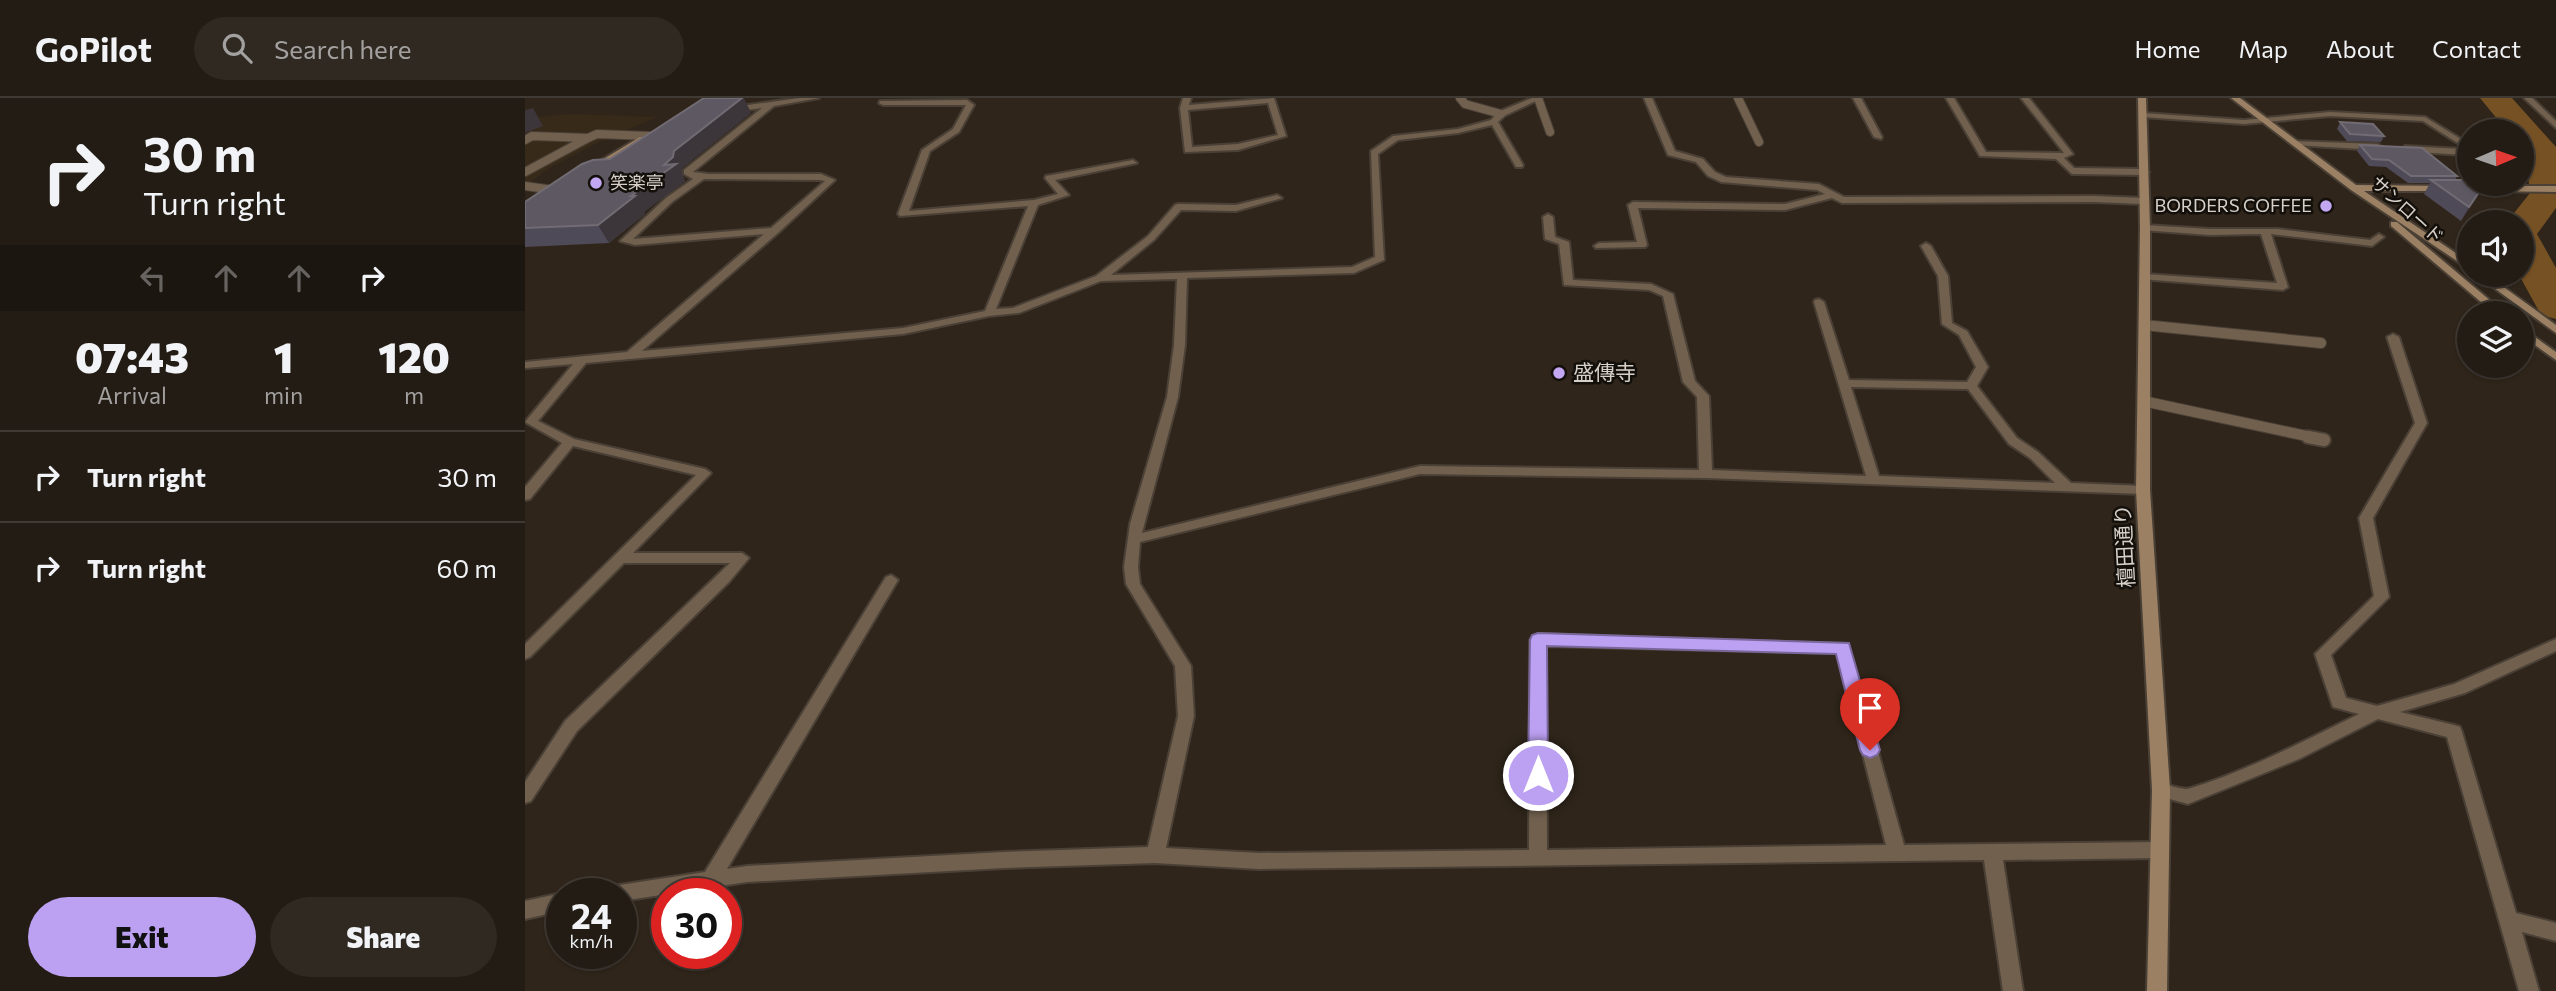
<!DOCTYPE html>
<meta charset="utf-8">
<style>
:root{--surface:#231c14;--page:#2f2922;--text:#f1f3f6;--muted:#a3a1a0;--line:#403a34;--accent:#bca0f2}
body{margin:0;font-family:Commissioner,"Noto Sans JP",sans-serif;background:var(--page);color:var(--text);height:100vh;display:flex;flex-direction:column;font-size:26px;white-space:nowrap}
*{box-sizing:border-box;margin:0}
p{font-size:23px;color:var(--muted)}
.icon{flex:none;width:38px;height:38px;fill:none;stroke:currentColor;stroke-width:2;stroke-linecap:round;stroke-linejoin:round}
.map{position:relative;flex:1;overflow:hidden}
.details{display:flex;flex-direction:column;background:var(--surface);width:525px}
.details>*{flex:none}
.top-card{background:#231c14;color:var(--text);overflow:hidden}
.needle{width:46px;rotate:88deg}
.buttons{position:absolute;left:1932px;top:21px;display:grid;gap:14px}
.buttons a{display:grid;place-items:center;width:77px;height:77px;border-radius:50%;background:var(--surface);box-shadow:0 2px 5px #0004,0 0 0 2px var(--line);font-size:35px}
.speed{position:absolute;left:21px;top:780px;display:flex;gap:14px;font-size:35px;font-weight:700;text-align:center}
.speed>*{display:grid;place-content:center;width:91px;height:91px;border-radius:50%;background:var(--surface);box-shadow:0 2px 5px #0004,0 0 0 2px var(--line);line-height:1}
.speed small{font-size:18px;font-weight:400}
.speed .limit{border:10px solid #d22;background:#fff;color:#111}
.pin{position:absolute;display:grid;place-items:center;width:60px;height:60px;color:#fff;margin:-72px -30px;border-radius:50% 50% 50% 0;rotate:-45deg;box-shadow:0 0 7px #0007}
.pin .icon{rotate:45deg}
.me{position:absolute;width:77px;margin:-38px;rotate:0deg;stroke-linejoin:round;filter:drop-shadow(0 0 5px #0008)}
.turn{display:flex;align-items:center;gap:24px;height:147px;padding:0 28px;font-size:32px}
.turn .icon{width:91px;height:91px;stroke-width:2.5}
.turn b{display:block;font-size:49px;line-height:60px}
.lanes{display:flex;align-items:center;height:66px;padding:0 28px;background:#0003;justify-content:center;gap:35px;direction:ltr}
.lanes .off{opacity:.35}
.eta{display:flex;justify-content:space-evenly;align-items:center;height:119px;text-align:center}
.eta b{font-size:42px;font-weight:800;line-height:49px}
.primary-button{display:flex;gap:14px;margin-top:auto;padding:14px 28px}
.primary-button a{flex:1;height:80px;border-radius:42px;background:var(--accent);color:#111;font-size:28px;font-weight:800;line-height:80px;text-align:center}
.primary-button a+a{background:var(--page);color:var(--text)}
ul{padding:0;list-style:none}
li{display:flex;align-items:center;gap:21px;height:91px;padding:0 28px;border-top:2px solid var(--line)}
li div{flex:1}
li b{display:block;font-size:26px}
li em{font-style:normal}
header{display:flex;align-items:center;gap:42px;box-sizing:border-box;height:98px;padding:0 35px;background:var(--surface);border-bottom:2px solid var(--line)}
header strong{font-size:33px}
nav{display:flex;gap:38px;margin-inline-start:auto;font-size:24px}
.search{width:490px;height:63px;background:var(--page);display:flex;align-items:center;gap:18px;box-sizing:border-box;padding:0 24px;border-radius:38px;color:var(--muted);font-size:26px}
main{display:flex;flex:1;min-height:0}
.map>svg:first-child{display:block}
</style>
<header>
<strong>GoPilot</strong>
<div class="search"><svg class="icon" aria-label="search" viewBox="0 0 24 24"><circle cx="10" cy="10" r="6"/><path d="M15 15l6 6"/></svg>Search here</div>
<nav><a>Home</a><a>Map</a><a>About</a><a>Contact</a></nav>
</header>
<main>
<section class="details">
<div class="top-card">
<div class="turn"><svg class="icon" aria-label="right" viewBox="0 0 24 24"><path d="M7 20v-9h11M14 6l5 5-5 5"/></svg><div><b>30 m</b>Turn right</div></div>
<div class="lanes"><svg class="icon off" aria-label="left" viewBox="0 0 24 24"><path d="M17 20v-9H6M10 6l-5 5 5 5"/></svg><svg class="icon off" aria-label="ahead" viewBox="0 0 24 24"><path d="M12 20V5M6 11l6-6 6 6"/></svg><svg class="icon off" aria-label="ahead" viewBox="0 0 24 24"><path d="M12 20V5M6 11l6-6 6 6"/></svg><svg class="icon" aria-label="right" viewBox="0 0 24 24"><path d="M7 20v-9h11M14 6l5 5-5 5"/></svg></div>
</div>
<div class="eta">
<div><b>07:43</b><p>Arrival</p></div>
<div><b>1</b><p>min</p></div>
<div><b>120</b><p>m</p></div>
</div>
<ul>
<li><svg class="icon" aria-label="right" viewBox="0 0 24 24"><path d="M7 20v-9h11M14 6l5 5-5 5"/></svg><div><b>Turn right</b></div><em>30 m</em></li>
<li><svg class="icon" aria-label="right" viewBox="0 0 24 24"><path d="M7 20v-9h11M14 6l5 5-5 5"/></svg><div><b>Turn right</b></div><em>60 m</em></li>
</ul>
<div class="primary-button"><a>Exit</a><a>Share</a></div>
</section>
<div class="map">
<svg width="2031" height="893" viewBox="0 0 2031 893">
<rect width="100%" height="100%" fill="#2f251a"/>
<path fill="#382a19" d="M46,16l86,3 -62,27 -44,23 -26,19v-68z"/>
<g fill="none" stroke-linecap="round" stroke-linejoin="round">
<path fill="#765123" fill-rule="evenodd" d="M1955,0h32l44,49v61l-19,26 19,34v51l-15,-4 -22,-40h3v-53h-15l23,-29 -5,-40 -3,-5v-17h-15z"/>
<defs>
<path id="lane-far2" d="M935,0l5,6 36,10
M1013,0l12,34
M1213,0l21,44
M63,40l9,-4 52,2
M0,42l7,-4 56,2 -63,34
M0,88l28,4"/>
<path id="lane-far1" d="M1619,227l177,18
M1618,303l173,37"/>
<path id="lane" d="M1783,339l16,3"/>
<path id="street" d="M274,0h20l-45,8 -81,66 16,2h112l14,6 -56,52 -137,119 261,-23 82,-17 43,-105 -128,10 -2,-2 24,-64 31,-21 13,-24h-83l-4,-2 1,-2 87,-1 7,5 -15,27 -29,19 -21,60 125,-11 24,-6 -13,-16 1,-2 87,-16 4,3 -82,17 14,15 -31,10 -42,104 17,-1 83,-32 52,-40 27,-31 3,-1 58,1 41,-10 5,3 -46,13 -55,-1 -27,30 -43,35 241,-8 23,-10 -4,-106 22,-15 65,-7 33,-9 7,-8 34,-14h10l-38,18 -6,6 25,43 -1,2h-6l-24,-42 -34,8 -60,7 -20,14 6,106 -30,13 -167,5 -2,67 -7,52 -36,136 278,-67 279,4 -2,-73 -14,-15 -20,-86 -14,-6 -85,-5 -5,-41 -14,-5 -2,-22 5,-3 5,3 2,20 14,5 4,38 78,4 22,10 22,87 14,15 3,74 154,6 -52,-174 1,-2 4,-1 5,3 25,78 118,2 9,-15 -17,-32 -17,-11 -4,-48 -17,-30 5,-3 5,3 17,30 4,47 15,8 21,36 -11,19 40,52 21,14 33,31 72,3 7,4 -7,4 -437,-16 -286,-4 -280,68 -2,25 2,17 51,82 3,50 -28,132 93,5 270,-3 1,-210 3,-4 5,-2 310,10 56,201 256,-3 6,2 3,6 -3,6 -6,2 -157,2 20,131h-20l-19,-131 -725,9 -104,-6 -151,5 -257,14 -126,19v-7h-17l2,-6 7,-2 92,-14 181,-295 5,-2 7,5 -171,289 20,-3 257,-14 144,-5 30,-131 -3,-50 -49,-82 -2,-17 6,-43 37,-127 7,-52 3,-66 -76,2 -82,32 -30,3 -86,18 -317,29 -48,58 36,18 131,30 6,4 -78,80h109l7,5 -20,24 -152,149 -46,70 -6,2v-21l40,-61 165,-158h-106l-94,94 -5,2v-15l171,-169 -123,-29 -43,53 -5,1v-13l37,-44 -37,-21 48,-58 -48,4v-6l102,-10 137,-118 -129,11 -15,-4 46,-43 27,-19 -9,-5v-4l78,-62 -32,4h-3v-4zM179,81l116,1 5,1 -54,47 -138,11 39,-37zM1326,289l117,2 41,55 21,14 25,25 -176,-7zM1021,548l291,7 49,192 -339,5z
M658,0h8l-2,7 85,-7 12,38 -48,14 -53,2 -5,-44zM743,5l10,32 -40,9 -46,3 -4,-37z
M1119,0h8l23,53 28,8 12,13 11,5 93,7 25,13 250,-1 49,2 5,3 -5,3 -49,-2 -252,1 -10,-5 -47,12 -147,-2 9,37 -2,2 -49,1 -2,-2 5,-3 38,-1 -9,-37 5,-3 152,2 40,-10 -8,-4 -96,-8 -13,-6 -12,-14 -28,-7z
M1328,0h8l21,39 -1,2 -7,-2z
M1421,0h8l32,54 78,1 -43,-55h8l44,56 -9,4 10,10 71,1 4,3 -4,3 -73,-1 -16,-15 -76,-3z
M1999,0h8l24,23v7z
M1805,14l95,5 44,27v7l-5,4 -62,-4 -1,-2 4,-3 57,3 2,-2 -41,-26 -93,-5 -86,8 -101,-7 -4,-2 4,-2 101,7z
M1767,43l86,3 4,3 -4,3 -83,-5 -4,-2z
M1620,127l65,4h68l92,11 9,-6 5,3 -12,9 -101,-12 17,53 -5,3 -142,-11 -1,-2 5,-3 132,9 -16,-49 -51,1 -68,-5 -2,-2z
M1868,236l6,3 28,86 -54,95 16,79 -58,58 15,43 31,8 77,-22 102,-45v12l-91,42 -65,19 54,13 6,2 2,5 54,181 40,10v18l-34,-9 17,59h-20l-72,-254 -69,-18 -79,40 -111,45 -33,-9 -3,-5 3,-5c12,-4 24,7 36,3 56,-17 115,-48 168,-74l-26,-7 -18,-53 59,-58 -15,-78 56,-95 -28,-86z
M37,795l2,1h-2v17l-37,8v-18z"/>
<path id="secondary" d="M1613,0h8l4,130v262l20,300 -3,201h-20l5,-201 -16,-300 4,-262z
M1706,0h9l116,87 91,1 1,2 -4,3h-80l105,71v7l-118,-79z
M115,39l7,2 -53,32 -7,-2z
M1936,88h95v6l-92,-1 -4,-3z
M1866,124h6l108,91h-11l-103,-87z
M1951,177h11l69,50v8z
M1997,230l34,24v8l-34,-24z"/>
</defs>
<use href="#lane-far2" stroke="#4a4036" stroke-width="10"/>
<use href="#lane-far1" stroke="#4a4036" stroke-width="12"/>
<use href="#lane" stroke="#4a4036" stroke-width="16"/>
<use href="#street" stroke="#4a4036" stroke-width="4"/>
<use href="#secondary" stroke="#4a4036" stroke-width="4"/>
<use href="#lane-far2" stroke="#71604e" stroke-width="8"/>
<use href="#lane-far1" stroke="#71604e" stroke-width="10"/>
<use href="#lane" stroke="#71604e" stroke-width="12"/>
<use href="#street" fill="#71604e" fill-rule="evenodd"/>
<use href="#secondary" fill="#9b8063" fill-rule="evenodd"/>
</g>
<path fill="#4f4a57" d="M226,15l-69,55v6l3,7 -41,31 1,2 -36,29 -84,4v-45l85,-43z
M1815,24l44,14 -3,6 -34,-1 -10,-12z
M1835,47l97,31 -2,4 28,6 -22,35 -37,-27 6,-11h-22l-22,-16 -17,-1 -12,-15z"/>
<path fill="#3c3539" d="M217,0h2l7,15 -69,55v6l3,7 -41,31 1,2 -36,29 -11,-18 33,-29 43,-45z
M8,10l10,18 -18,7v-23z
M1958,88l-8,14 -14,21 8,-14z"/>
<path fill="#5e5863" stroke="#716b73" stroke-width="2" d="M179,0h38l-68,53 -1,6 -9,8 12,-1 -45,32h4l-37,29 -73,3v-26l57,-38 11,-4 17,-1z
M1815,24l33,2 11,12 -34,-2z
M1835,47l62,3 35,28h-46l-22,-16 -17,-1z
M1906,82h38v4h11l3,2 -14,21z"/>
<path fill="#bca0f2" stroke="#7a689d" stroke-width="2" d="M1013,535l311,10 31,107 -3,5 -7,3 -7,-3 -3,-5 -24,-96 -289,-8 1,129 -3,6 -7,2 -7,-2 -3,-6 2,-135 2,-5z"/>
<g fill="#c3a7f2" stroke="#130f0a" stroke-width="2.5">
<circle cx="71" cy="85" r="7"/>
<circle cx="1801" cy="108" r="7"/>
<circle cx="1034" cy="275" r="7"/>
</g>
<g text-anchor="middle" stroke-width="5" stroke-linejoin="round" paint-order="stroke">
<g font-size="18" fill="#d7d0c9" stroke="#130f0a" text-anchor="start">
<text x="85" y="91">笑楽亭</text>
<text x="1787" y="114" text-anchor="end">BORDERS COFFEE</text>
</g>
<g font-size="18" fill="#d7d0c9" stroke="#130f0a">
<text transform="translate(1882 112) rotate(42)" y="6">サンロード</text>
</g>
<g font-size="21" fill="#d7d0c9" stroke="#130f0a" text-anchor="start">
<text x="1048" y="282">盛傳寺</text>
</g>
<g font-size="21" fill="#d7d0c9" stroke="#130f0a">
<text transform="translate(1600 448) rotate(-93)" y="7">檀田通り</text>
</g>
</g>
</svg>
<div class="buttons">
<a><svg class="needle" viewBox="-14 -14 28 28"><path d="M0-13l5 13h-10z" fill="#e53935"/><path d="M0 13l5-13h-10z" fill="#a3a1a0"/></svg></a>
<a><svg class="icon" aria-label="sound" viewBox="0 0 24 24"><path d="M4 9h4l5-4v14l-5-4H4zM17 9q2 3 0 6"/></svg></a>
<a><svg class="icon" aria-label="layers" viewBox="0 0 24 24"><path d="M12 4l9 5-9 5-9-5zM3 14l9 5 9-5"/></svg></a>
</div>
<div class="speed"><div>24<small>km/h</small></div><div class="limit">30</div></div>
<div class="pin" style="left:1345px;top:652px;background:#d93025"><svg class="icon" aria-label="arrive" viewBox="0 0 24 24"><path d="M6 21V4h12l-3 4 3 4H6"/></svg></div>
<svg class="me" style="left:1013px;top:677px" viewBox="-20 -20 40 40"><circle r="17" fill="#bca0f2" stroke="#fff" stroke-width="3"/><path d="M0-11L8 9 0 5-8 9z" fill="#fff"/></svg>
</div>
</main>
